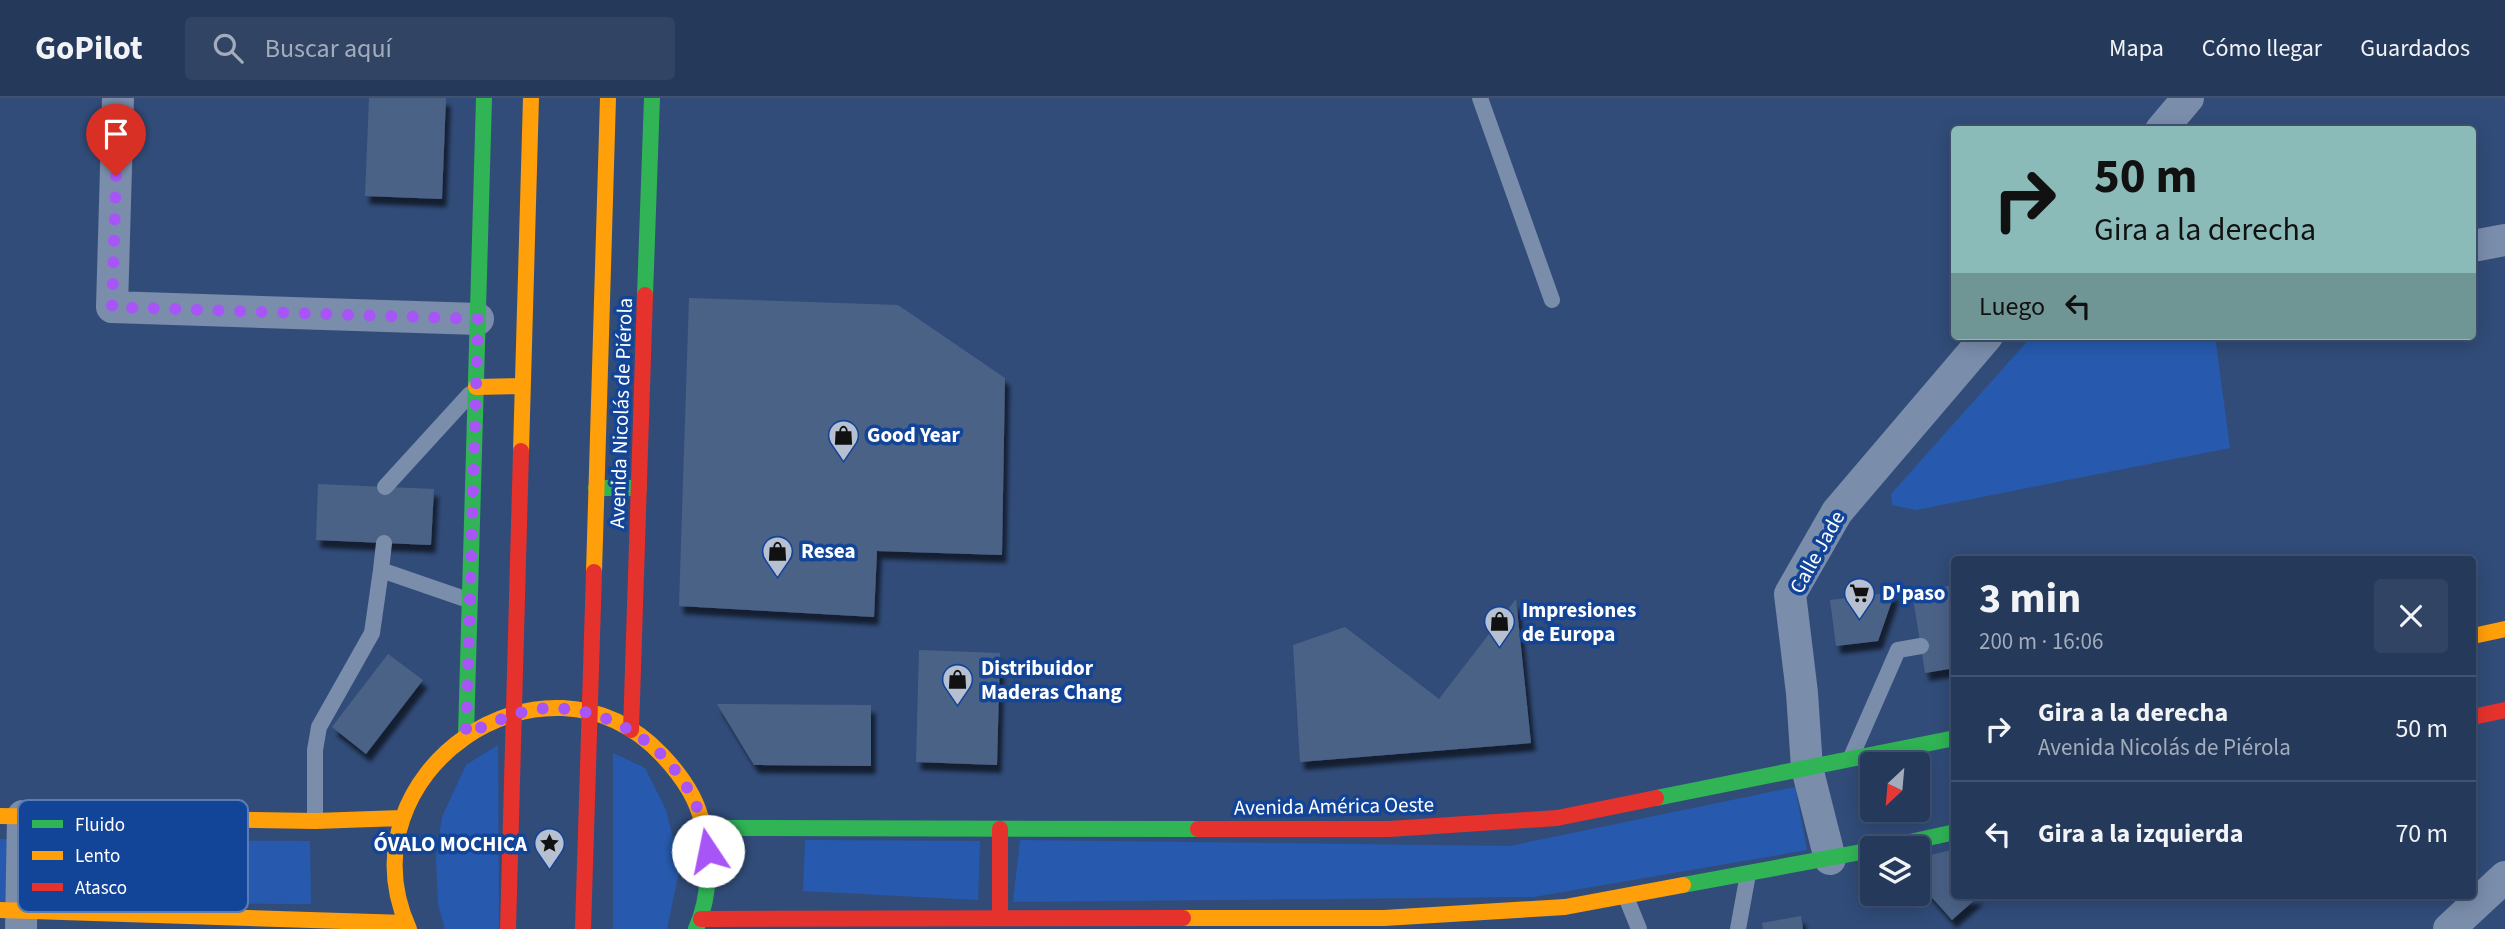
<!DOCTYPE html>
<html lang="es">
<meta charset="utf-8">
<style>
:root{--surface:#25395b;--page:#314464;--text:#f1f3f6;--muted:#a3acbb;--line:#425371}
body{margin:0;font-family:"Source Sans 3",sans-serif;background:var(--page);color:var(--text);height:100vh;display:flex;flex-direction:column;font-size:26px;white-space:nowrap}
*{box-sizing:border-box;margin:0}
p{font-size:23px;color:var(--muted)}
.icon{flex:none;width:38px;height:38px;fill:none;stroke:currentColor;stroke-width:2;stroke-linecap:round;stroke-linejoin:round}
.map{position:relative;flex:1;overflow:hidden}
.panel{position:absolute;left:1951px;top:458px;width:525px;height:343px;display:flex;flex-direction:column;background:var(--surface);border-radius:7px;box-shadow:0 4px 18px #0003,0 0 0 2px var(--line)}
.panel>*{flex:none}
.banner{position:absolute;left:1951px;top:28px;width:525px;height:214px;border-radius:7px;box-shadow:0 4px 18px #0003,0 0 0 2px var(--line);background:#8bbbb9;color:#111;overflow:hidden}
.needle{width:46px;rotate:206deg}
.tools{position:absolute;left:1860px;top:654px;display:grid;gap:14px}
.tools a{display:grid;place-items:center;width:70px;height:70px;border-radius:7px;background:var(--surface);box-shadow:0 4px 18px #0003,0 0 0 2px var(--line);font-size:35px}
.pin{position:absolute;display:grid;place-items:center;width:60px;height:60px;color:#fff;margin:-72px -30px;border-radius:50% 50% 50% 0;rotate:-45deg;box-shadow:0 0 7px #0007}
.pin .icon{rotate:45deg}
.me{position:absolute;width:77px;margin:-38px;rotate:349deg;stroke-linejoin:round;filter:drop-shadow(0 0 5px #0008)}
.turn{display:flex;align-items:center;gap:24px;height:147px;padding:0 28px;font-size:32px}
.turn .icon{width:91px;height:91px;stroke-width:2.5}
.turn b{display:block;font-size:49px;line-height:60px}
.then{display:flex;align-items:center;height:66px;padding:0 28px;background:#0003;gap:14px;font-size:26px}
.round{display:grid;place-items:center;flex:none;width:74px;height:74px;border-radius:7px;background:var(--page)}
.head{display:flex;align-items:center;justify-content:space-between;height:119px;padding:0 28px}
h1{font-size:42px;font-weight:700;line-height:52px}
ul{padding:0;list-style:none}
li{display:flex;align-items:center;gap:21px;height:105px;padding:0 28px;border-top:2px solid var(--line)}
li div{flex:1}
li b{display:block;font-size:26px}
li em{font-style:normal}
header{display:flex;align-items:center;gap:42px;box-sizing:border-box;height:98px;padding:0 35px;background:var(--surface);border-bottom:2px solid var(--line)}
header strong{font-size:33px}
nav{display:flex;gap:38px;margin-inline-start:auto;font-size:24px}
.search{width:490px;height:63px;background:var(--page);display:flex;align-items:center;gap:18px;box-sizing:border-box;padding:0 24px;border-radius:7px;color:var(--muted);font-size:26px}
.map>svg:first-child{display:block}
</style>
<header>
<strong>GoPilot</strong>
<div class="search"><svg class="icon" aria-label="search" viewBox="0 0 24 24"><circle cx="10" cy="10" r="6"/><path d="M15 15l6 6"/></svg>Buscar aquí</div>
<nav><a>Mapa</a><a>Cómo llegar</a><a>Guardados</a></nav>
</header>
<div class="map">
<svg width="2505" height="831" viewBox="0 0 2505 831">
<defs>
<filter id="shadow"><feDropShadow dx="4.5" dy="8" stdDeviation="2" flood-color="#0009"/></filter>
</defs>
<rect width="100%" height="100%" fill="#314c79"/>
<path fill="#275aae" d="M2032,238h183l15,112 -314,62 -24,-5 -1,-11z
M498,647l1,184h-54l-7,-25 -2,-45 6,-42 24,-52z
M613,655l32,15 21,42 14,56 -13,63h-54z
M1795,689l12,63 -273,47 -521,5 7,-62 490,6z
M0,741l310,2 1,63 -311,-2z
M805,742l175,1 -2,59 -175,-9z"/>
<path fill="#4c6287" filter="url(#shadow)" d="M369,0h77l-4,101 -77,-3z
M689,200l209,7 107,73 -3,177 -125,-4 -3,66 -195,-11z
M318,386l116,5 -3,56 -115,-5z
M1955,487v83l-30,5 -13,-81z
M1895,494l-17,49 -42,5 -6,-46z
M1516,501l15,144 -231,19 -7,-117 52,-18 94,72z
M919,552l81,3 -3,112 -81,-3z
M388,556l35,26 -57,74 -34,-27z
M717,606l154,1v61l-117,-1z
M1951,752l4,4v42h24l-27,24 -34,-38v-9l9,-17z
M1801,818l2,13h-40l-1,-6z"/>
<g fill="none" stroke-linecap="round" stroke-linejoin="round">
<path stroke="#7a8dab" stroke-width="16" d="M1480,0l72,202
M385,389l85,-93
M384,445l-3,27 87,30
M1852,657l46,-105 23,-4
M315,723v-71l4,-23 53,-94 9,-63
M1626,799l13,32
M1738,831l10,-55"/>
<path stroke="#7a8dab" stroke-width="32" d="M118,0l-6,209 366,12
M2161,32l27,-32
M2473,148l32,-6
M1830,761l-23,-91 -5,-75 -12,-99 47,-82 150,-176
M21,831l2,-113
M2449,831l56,-52"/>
<path stroke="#30b455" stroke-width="16" d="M645,197l7,-197
M596,390h43
M466,636l18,-636
M1656,700l299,-60
M706,730l492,1
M1878,751l77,-17
M1683,787l189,-35
M696,831c15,-35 14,-69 6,-106"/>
<path stroke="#ff9f0a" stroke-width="16" d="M476,289l47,-1
M521,353l10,-353
M594,474l14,-474
M2473,538l32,-7
M0,718l315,5 87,-3
M0,812l406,13
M1183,820h201l181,-11 118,-22
M409,831c-70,-155 135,-298 253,-174 18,19 35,42 40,68"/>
<path stroke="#e5322d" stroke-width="16" d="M2473,619l32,-7
M631,632l14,-435
M1000,731v89
M1198,731h191l168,-11 99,-20
M701,821l482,-1
M508,831l13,-478
M583,831l11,-357"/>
</g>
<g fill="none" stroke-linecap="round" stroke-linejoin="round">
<path stroke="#a855f7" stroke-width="12" stroke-dasharray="0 21.6" d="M116,78l-4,131 366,12 -12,415c28,-12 56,-26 87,-26 79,2 147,64 155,143"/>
</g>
<defs>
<symbol id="shop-pin" viewBox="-11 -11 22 30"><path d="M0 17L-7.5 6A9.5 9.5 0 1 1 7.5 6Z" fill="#b7c0d0" stroke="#124498"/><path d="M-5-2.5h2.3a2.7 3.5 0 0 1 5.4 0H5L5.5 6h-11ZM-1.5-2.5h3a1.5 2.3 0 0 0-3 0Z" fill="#111"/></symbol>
<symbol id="supermarket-pin" viewBox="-11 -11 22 30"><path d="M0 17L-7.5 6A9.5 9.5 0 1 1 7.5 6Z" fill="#b7c0d0" stroke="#124498"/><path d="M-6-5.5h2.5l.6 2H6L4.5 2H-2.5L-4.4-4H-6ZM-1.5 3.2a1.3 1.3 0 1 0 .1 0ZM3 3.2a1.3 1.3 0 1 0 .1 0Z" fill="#111"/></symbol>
<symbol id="sight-pin" viewBox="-11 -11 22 30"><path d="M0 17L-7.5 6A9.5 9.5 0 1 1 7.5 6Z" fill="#b7c0d0" stroke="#124498"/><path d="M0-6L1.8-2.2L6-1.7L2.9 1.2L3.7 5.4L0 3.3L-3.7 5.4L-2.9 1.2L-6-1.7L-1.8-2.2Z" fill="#111"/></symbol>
</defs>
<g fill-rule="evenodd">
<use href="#shop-pin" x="826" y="320" width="35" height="47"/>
<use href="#shop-pin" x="760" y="436" width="35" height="47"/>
<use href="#supermarket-pin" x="1842" y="478" width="35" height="47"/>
<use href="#shop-pin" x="1482" y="506" width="35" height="47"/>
<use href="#shop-pin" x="940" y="564" width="35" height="47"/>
<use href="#sight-pin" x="532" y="728" width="35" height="47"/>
</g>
<g text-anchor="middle" stroke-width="7" stroke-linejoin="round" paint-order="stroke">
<g font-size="21" fill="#fff" stroke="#124498">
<text transform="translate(621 315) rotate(-88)" y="7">Avenida Nicolás de Piérola</text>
<text transform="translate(1817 454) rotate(-61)" y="7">Calle Jade</text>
<text transform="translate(1334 708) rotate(-1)" y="7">Avenida América Oeste</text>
</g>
<g font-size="21" font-weight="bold" fill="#fff" stroke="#124498" text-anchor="start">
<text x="867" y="344">Good Year</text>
<text x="801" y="460">Resea</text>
<text x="1882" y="502">D'paso</text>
<text x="1522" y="519">Impresiones<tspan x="1522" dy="24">de Europa</tspan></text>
<text x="981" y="577">Distribuidor<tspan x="981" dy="24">Maderas Chang</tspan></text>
<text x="527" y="753" text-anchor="end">ÓVALO MOCHICA</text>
</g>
</g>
<rect x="18" y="702" width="230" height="112" rx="10" fill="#124498" stroke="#597cb7" stroke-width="2"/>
<rect x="32" y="722" width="31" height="8" fill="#30b455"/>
<rect x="32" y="753" width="31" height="9" fill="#ff9f0a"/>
<rect x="32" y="785" width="31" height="8" fill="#e5322d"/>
<g font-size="19" fill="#fff">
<text x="75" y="733">Fluido</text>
<text x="75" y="764">Lento</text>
<text x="75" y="796">Atasco</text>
</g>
</svg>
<div class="tools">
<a><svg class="needle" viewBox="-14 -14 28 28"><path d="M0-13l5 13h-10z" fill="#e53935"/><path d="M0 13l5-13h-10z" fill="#a3acbb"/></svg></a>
<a><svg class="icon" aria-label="layers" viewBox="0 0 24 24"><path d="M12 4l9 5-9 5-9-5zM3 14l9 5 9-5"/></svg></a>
</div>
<div class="pin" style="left:116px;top:78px;background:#d93025"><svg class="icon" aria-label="arrive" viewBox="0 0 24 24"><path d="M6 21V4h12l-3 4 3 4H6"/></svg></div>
<svg class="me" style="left:708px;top:753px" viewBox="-20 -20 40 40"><circle r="19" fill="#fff"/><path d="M0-13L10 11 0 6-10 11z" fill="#a855f7"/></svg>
<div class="banner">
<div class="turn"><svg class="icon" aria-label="right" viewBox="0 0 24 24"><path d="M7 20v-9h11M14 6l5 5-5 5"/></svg><div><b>50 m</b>Gira a la derecha</div></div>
<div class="then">Luego<svg class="icon" aria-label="left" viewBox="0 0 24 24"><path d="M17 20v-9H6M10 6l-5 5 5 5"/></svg></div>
</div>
<section class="panel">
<div class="head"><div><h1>3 min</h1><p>200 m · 16:06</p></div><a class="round"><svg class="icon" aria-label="close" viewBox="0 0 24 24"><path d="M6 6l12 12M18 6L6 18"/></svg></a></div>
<ul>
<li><svg class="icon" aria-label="right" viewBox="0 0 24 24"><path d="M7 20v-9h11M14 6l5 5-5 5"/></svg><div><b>Gira a la derecha</b><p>Avenida Nicolás de Piérola</p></div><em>50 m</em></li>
<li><svg class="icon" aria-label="left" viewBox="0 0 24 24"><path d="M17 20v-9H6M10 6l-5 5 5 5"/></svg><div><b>Gira a la izquierda</b></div><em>70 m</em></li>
</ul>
</section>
</div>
